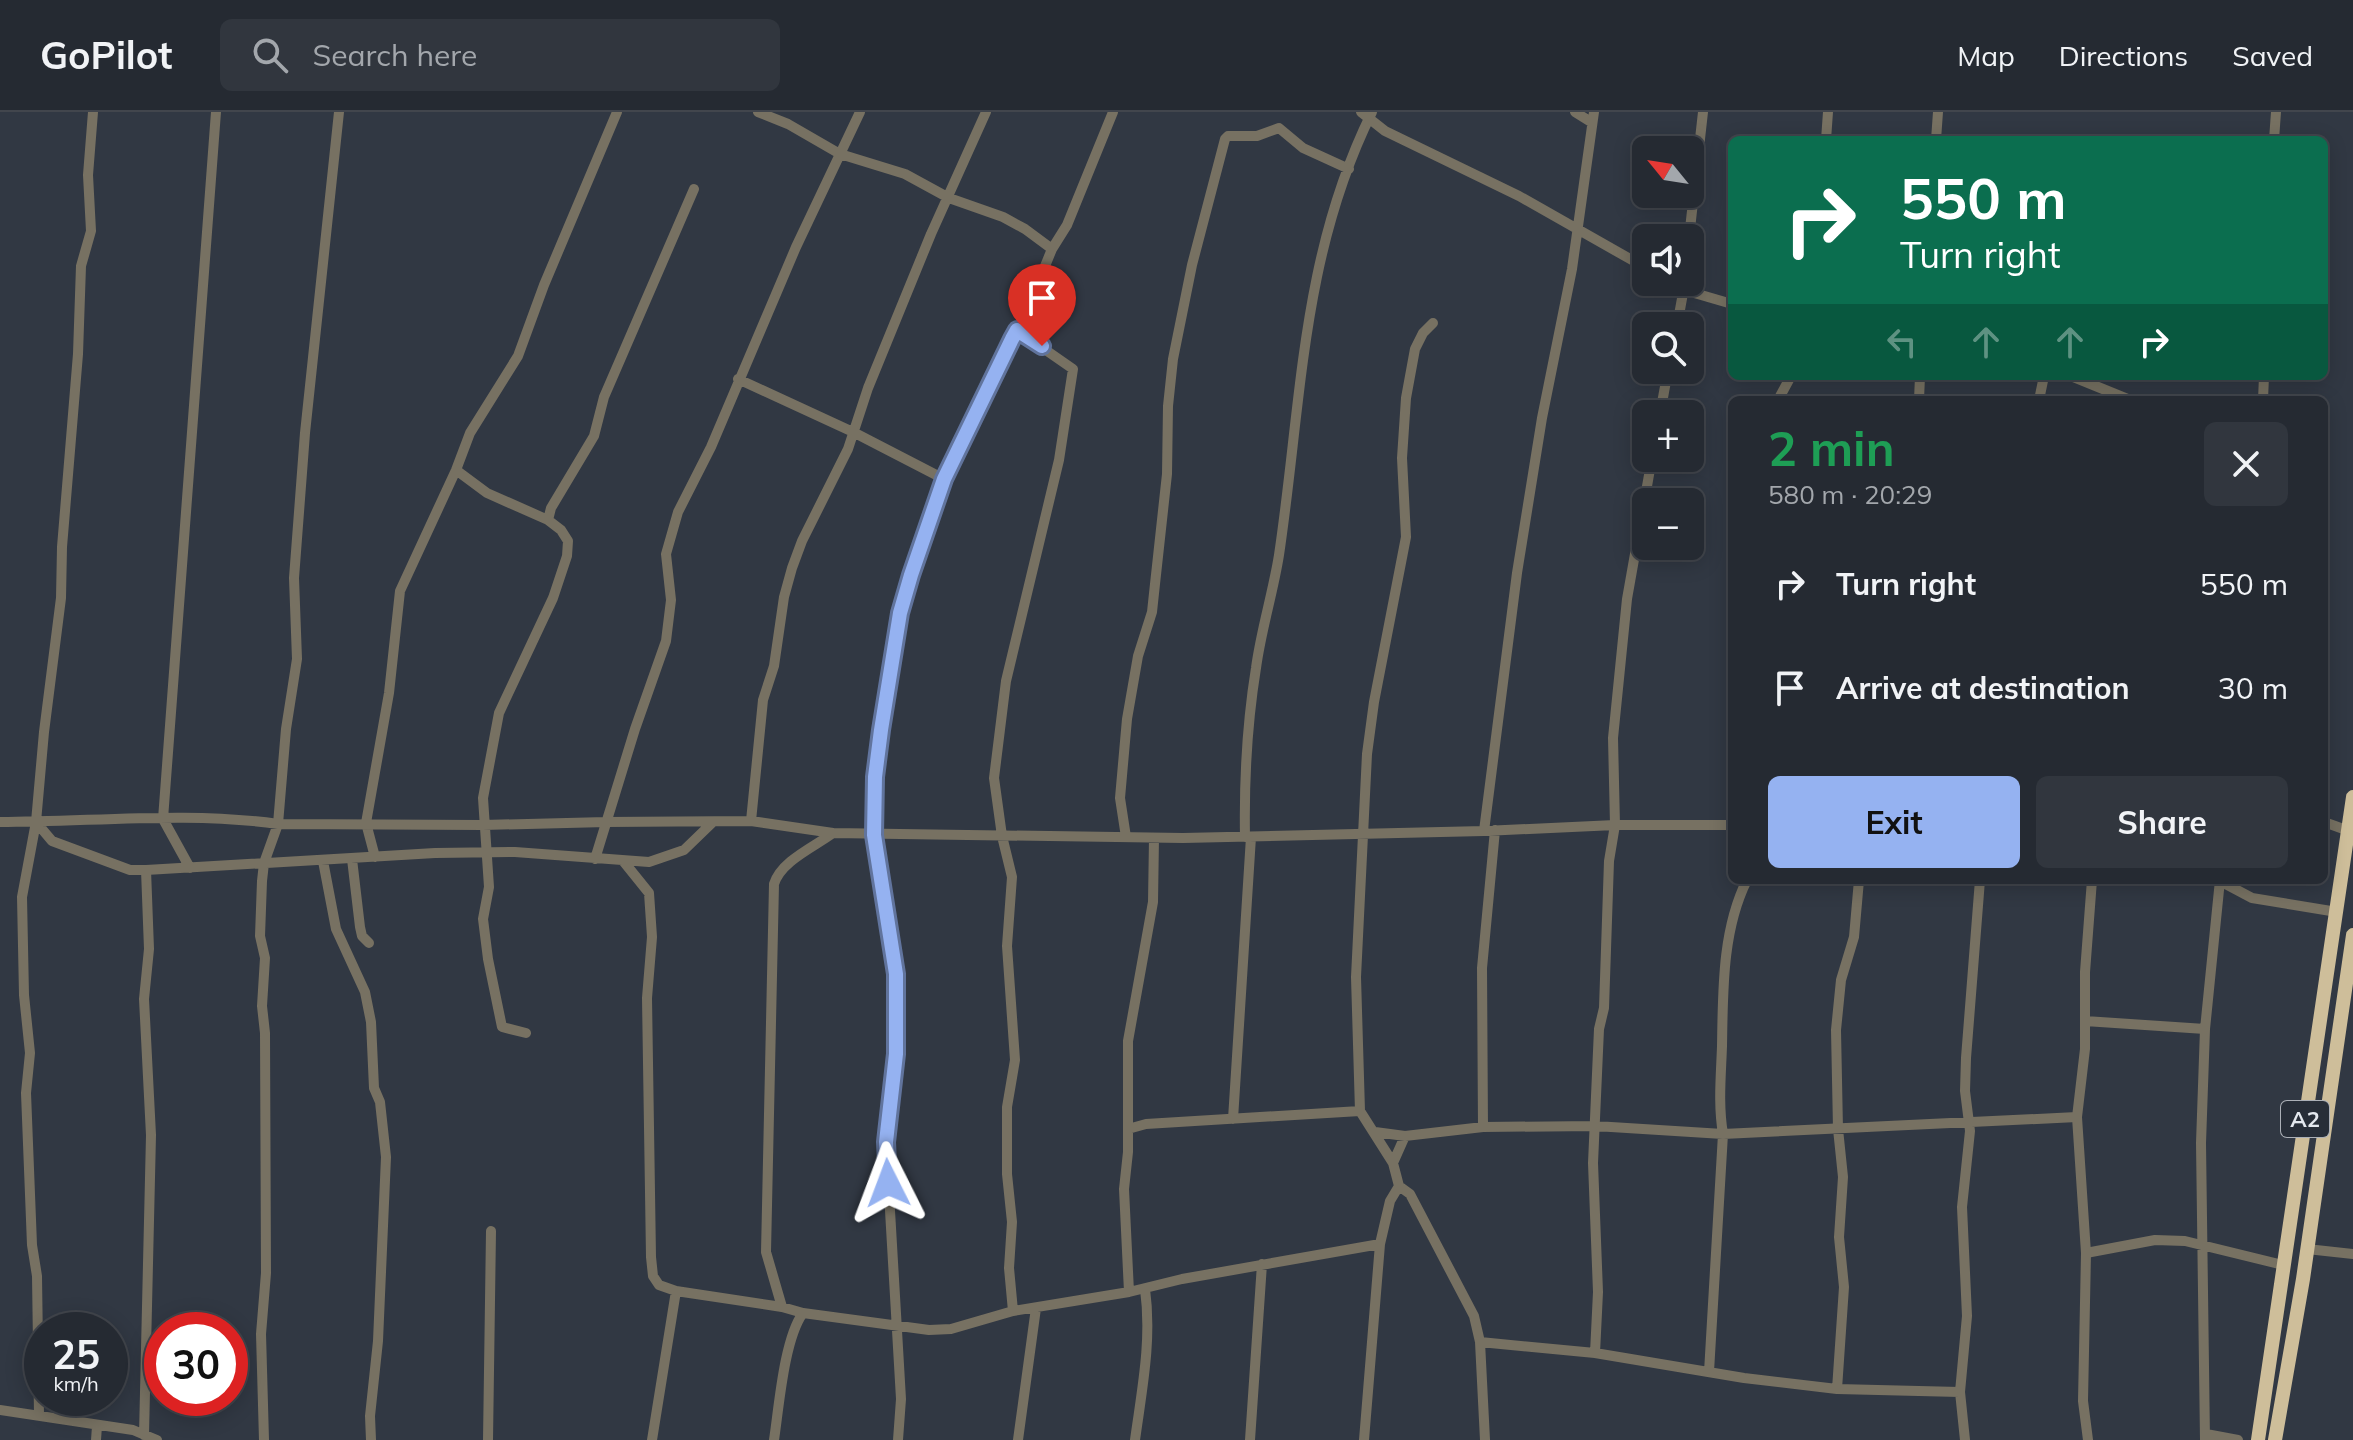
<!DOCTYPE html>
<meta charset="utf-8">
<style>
:root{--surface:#252a32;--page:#31363e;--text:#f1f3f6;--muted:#a3a7ac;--line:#42464d;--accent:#95b2f1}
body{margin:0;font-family:Mulish,sans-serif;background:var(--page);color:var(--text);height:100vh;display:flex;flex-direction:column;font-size:30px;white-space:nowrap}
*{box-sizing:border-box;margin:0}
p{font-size:26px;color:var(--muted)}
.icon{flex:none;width:44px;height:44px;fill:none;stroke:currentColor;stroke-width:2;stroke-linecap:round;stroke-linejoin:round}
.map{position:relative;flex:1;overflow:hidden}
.panel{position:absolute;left:1728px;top:284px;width:600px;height:488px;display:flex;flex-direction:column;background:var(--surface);border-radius:12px;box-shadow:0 4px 20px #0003,0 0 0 2px var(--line)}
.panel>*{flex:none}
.banner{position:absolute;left:1728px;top:24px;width:600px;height:244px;border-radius:12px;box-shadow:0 4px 20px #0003,0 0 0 2px var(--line);background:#0b6e4f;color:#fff;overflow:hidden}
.needle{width:52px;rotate:300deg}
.fabs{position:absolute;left:1632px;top:24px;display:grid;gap:16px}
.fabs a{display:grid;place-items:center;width:72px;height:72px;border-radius:12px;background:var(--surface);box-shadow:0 4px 20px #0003,0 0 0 2px var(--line);font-size:40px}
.speed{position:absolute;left:24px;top:1200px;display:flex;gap:16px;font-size:40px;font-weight:700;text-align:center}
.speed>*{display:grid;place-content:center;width:104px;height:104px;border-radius:50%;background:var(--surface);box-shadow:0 4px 20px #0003,0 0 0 2px var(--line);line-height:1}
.speed small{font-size:20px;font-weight:400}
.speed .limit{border:12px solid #d22;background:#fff;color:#111}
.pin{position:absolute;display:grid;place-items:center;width:68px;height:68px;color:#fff;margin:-82px -34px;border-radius:50% 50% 50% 0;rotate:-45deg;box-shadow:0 0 8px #0007}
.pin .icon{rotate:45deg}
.me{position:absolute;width:88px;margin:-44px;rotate:357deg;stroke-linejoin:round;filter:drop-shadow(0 0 6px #0008)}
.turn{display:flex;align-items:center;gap:28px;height:168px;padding:0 40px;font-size:36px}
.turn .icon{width:104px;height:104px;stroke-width:2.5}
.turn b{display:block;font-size:56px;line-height:68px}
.lanes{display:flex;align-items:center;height:76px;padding:0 40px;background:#0003;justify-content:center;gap:40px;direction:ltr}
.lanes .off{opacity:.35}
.round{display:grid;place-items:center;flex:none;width:84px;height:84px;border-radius:12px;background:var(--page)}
.summary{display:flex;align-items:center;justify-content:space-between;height:136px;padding:0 40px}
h1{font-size:48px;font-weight:700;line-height:60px;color:#1e9e55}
.button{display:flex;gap:16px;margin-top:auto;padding:16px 40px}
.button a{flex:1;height:92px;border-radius:12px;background:var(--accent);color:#111;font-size:32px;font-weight:700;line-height:92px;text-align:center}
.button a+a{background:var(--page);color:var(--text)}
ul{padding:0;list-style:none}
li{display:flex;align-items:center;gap:24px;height:104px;padding:0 40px}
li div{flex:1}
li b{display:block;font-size:30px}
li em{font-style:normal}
header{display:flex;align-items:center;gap:48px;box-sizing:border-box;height:112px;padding:0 40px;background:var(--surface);border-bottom:2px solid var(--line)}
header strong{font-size:38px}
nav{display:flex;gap:44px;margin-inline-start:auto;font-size:28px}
.search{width:560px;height:72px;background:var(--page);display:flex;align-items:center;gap:20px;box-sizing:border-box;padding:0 28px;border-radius:12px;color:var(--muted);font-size:30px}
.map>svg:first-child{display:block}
</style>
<header>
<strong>GoPilot</strong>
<div class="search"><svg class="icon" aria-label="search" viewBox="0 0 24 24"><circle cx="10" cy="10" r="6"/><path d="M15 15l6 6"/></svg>Search here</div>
<nav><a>Map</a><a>Directions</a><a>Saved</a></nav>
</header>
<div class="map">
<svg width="2353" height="1328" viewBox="0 0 2353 1328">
<rect width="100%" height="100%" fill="#313843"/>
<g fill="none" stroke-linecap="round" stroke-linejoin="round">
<path stroke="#777162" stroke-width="10" d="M758,0l30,12 52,30 65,20 44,24 54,19 22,12 27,20
M1361,0l24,19 134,65 127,72
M1575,0l16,10
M1826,28l2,-28
M1936,28l2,-28
M2274,28l2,-28
M1689,126l14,-126
M1670,170l14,8 48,14
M1433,211l-10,10 -8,16 -9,49 -4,60 4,79 -32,165 -7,52 -11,223 4,134 33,52 6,23 11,8 64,122 6,26 5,98
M1677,214l8,-44
M2071,264l59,24
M738,267l115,53 91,47
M1778,288l13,-24
M1919,288l1,-24
M2039,288l5,-24
M2263,288l1,-24
M1660,302l8,-44
M456,358l31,23 61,27 13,10 7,11 -1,15 -14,42 -54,115 -16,85 6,89 -6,32 5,40 14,68 24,6
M548,408l3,-12 43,-72 10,-39 90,-208
M751,709l12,-121 11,-34 10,-69 8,-29 10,-27 46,-92 20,-61 63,-154 55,-122
M0,710c92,0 187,-11 278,2l205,1 123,-3 145,-1 82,12 350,5 301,-7 131,-6h117
M36,710l16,19 78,29h16l289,-17 80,-1 134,10 35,-12 29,-28
M2324,710l25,9
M1484,719l33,-258 25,-155 30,-149 22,-157
M1126,725l-6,-39 7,-79 11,-63 14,-44 3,-28 12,-110 1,-68 5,-47 19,-94 33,-126 3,-3h29l22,-8 24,20 46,21
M1245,725c-1,-57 2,-113 11,-169 5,-38 17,-75 23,-113 23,-155 22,-299 93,-443
M375,745l-9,-34 23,-130 11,-102 56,-121 14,-37 48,-77 26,-71 73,-173
M352,747l8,68 2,9 7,7
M595,747l40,-130 31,-88 5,-41 -5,-46 12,-42 33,-65 85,-200 64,-135
M323,749l13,68 29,63 6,30 3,66 6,14 6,55 -8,184 -8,75 1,24
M624,750l25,31 3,44 -5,61 4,259 2,19 6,9 17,6 106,16 21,6 126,17 22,-1 62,-18 116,-19 53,-13 198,-35
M190,756l-27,-49 53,-707
M2220,769l32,17 85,14
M2085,909l120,8
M1233,1007l18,-282
M1483,1015l-1,-159 13,-138
M1128,1017l18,-5 214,-13
M1375,1020l30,4 78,-9 112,-1 128,8 354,-17
M1393,1051l12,-27
M2307,1137l46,5
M2086,1141l69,-13 30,1 98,24
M1129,1180l-5,-103 4,-37v-111l25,-139 1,-64
M782,1195l-16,-55 8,-368c7,-23 40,-37 59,-51
M1013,1199l-4,-43 3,-46 -5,-48v-67l8,-47 -8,-114 5,-69 -10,-41 -8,-58 12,-97 53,-221 14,-91 -56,-39
M1480,1230l115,11 149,25 93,11 123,3
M1595,1241l3,-61 -5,-129 6,-134 5,-21 5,-147 6,-36 -2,-87 14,-139 25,-141
M1709,1260l14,-238c-5,-30 -2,-58 -1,-88 1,-55 0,-116 25,-166
M1837,1277l7,-102 -5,-50 4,-60 -5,-48 -2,-99 5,-50 13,-43 5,-57
M0,1298l133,20 24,10
M39,1303l-2,-139 -5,-31 -6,-152 4,-40 -6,-58 -2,-98 14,-75 8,-90 17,-134 1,-51 16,-193 3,-88 10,-35 -3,-56 5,-63
M2206,1322l32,6
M144,1323l7,-300 -7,-136 5,-50 -3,-79
M96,1328l1,-14
M264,1328l-3,-106 5,-61 -1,-240 -3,-27 3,-48 -5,-22 2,-55 2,-18 14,-39 8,-95 11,-70 -3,-81 11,-145 34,-321
M488,1328l3,-209
M652,1328l24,-149
M774,1328c5,-33 10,-101 29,-127
M898,1328l3,-41 -15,-257 10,-88v-80l-22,-139 1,-58 25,-164 44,-134 81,-164 27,-66 15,-24 46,-113
M1018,1328l18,-132
M1135,1328c7,-51 17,-100 10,-151
M1250,1328l12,-176
M1364,1328l16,-196 10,-43 9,-15
M1965,1328l-5,-48 7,-76 -5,-109 8,-76 -5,-40 1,-33 14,-178
M2088,1328l-5,-39 3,-148 -9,-136 8,-68v-77l7,-92
M2205,1328l-4,-297 4,-114 15,-149"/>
<path stroke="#cebe9a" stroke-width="14" d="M2258,1328l95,-643
M2275,1328l28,-161 50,-344"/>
</g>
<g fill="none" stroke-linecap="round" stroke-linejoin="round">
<defs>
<path id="route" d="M888,1071l-2,-41 10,-88v-80l-22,-139 1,-58 6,-47 19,-117 11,-38 33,-96 68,-140 5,-9 25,16"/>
</defs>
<use href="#route" stroke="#61749d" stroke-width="20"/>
<use href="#route" stroke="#95b2f1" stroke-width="14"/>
</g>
<g text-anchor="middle" stroke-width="7" stroke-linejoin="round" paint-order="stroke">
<rect fill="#272e38" stroke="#abb0b7" stroke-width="2" x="2281" y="989" width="48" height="36" rx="6"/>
<g font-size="22" font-weight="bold" fill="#e3e8ee">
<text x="2305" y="1015">A2</text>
</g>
</g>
</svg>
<div class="fabs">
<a><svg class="needle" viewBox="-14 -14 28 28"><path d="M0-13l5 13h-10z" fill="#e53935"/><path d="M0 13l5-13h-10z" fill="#a3a7ac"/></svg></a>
<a><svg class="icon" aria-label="sound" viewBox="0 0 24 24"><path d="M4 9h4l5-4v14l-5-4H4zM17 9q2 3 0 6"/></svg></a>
<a><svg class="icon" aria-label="search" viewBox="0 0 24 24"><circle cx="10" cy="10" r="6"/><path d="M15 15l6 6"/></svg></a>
<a>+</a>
<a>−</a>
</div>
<div class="speed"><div>25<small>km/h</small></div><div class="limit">30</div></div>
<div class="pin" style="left:1042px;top:234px;background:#d93025"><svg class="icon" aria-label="arrive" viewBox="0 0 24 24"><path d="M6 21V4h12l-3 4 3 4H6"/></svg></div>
<svg class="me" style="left:888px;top:1071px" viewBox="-20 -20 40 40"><path d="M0-17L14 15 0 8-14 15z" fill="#95b2f1" stroke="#fff" stroke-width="4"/></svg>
<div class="banner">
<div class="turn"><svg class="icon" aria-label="right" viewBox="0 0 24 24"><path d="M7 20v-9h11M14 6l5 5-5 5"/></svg><div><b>550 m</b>Turn right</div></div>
<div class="lanes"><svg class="icon off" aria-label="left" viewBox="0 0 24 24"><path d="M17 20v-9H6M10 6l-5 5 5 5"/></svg><svg class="icon off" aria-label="ahead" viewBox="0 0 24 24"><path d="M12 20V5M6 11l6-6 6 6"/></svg><svg class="icon off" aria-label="ahead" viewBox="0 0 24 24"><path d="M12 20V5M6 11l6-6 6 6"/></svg><svg class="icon" aria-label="right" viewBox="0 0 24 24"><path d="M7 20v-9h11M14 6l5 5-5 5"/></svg></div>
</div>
<section class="panel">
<div class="summary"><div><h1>2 min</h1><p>580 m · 20:29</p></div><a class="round"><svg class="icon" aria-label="close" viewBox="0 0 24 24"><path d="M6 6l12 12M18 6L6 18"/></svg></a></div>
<ul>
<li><svg class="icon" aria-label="right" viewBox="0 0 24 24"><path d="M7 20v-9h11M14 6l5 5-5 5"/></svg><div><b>Turn right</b></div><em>550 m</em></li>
<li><svg class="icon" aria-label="arrive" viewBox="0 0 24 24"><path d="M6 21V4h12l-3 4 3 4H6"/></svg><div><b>Arrive at destination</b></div><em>30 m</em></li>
</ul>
<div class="button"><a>Exit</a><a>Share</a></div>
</section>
</div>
